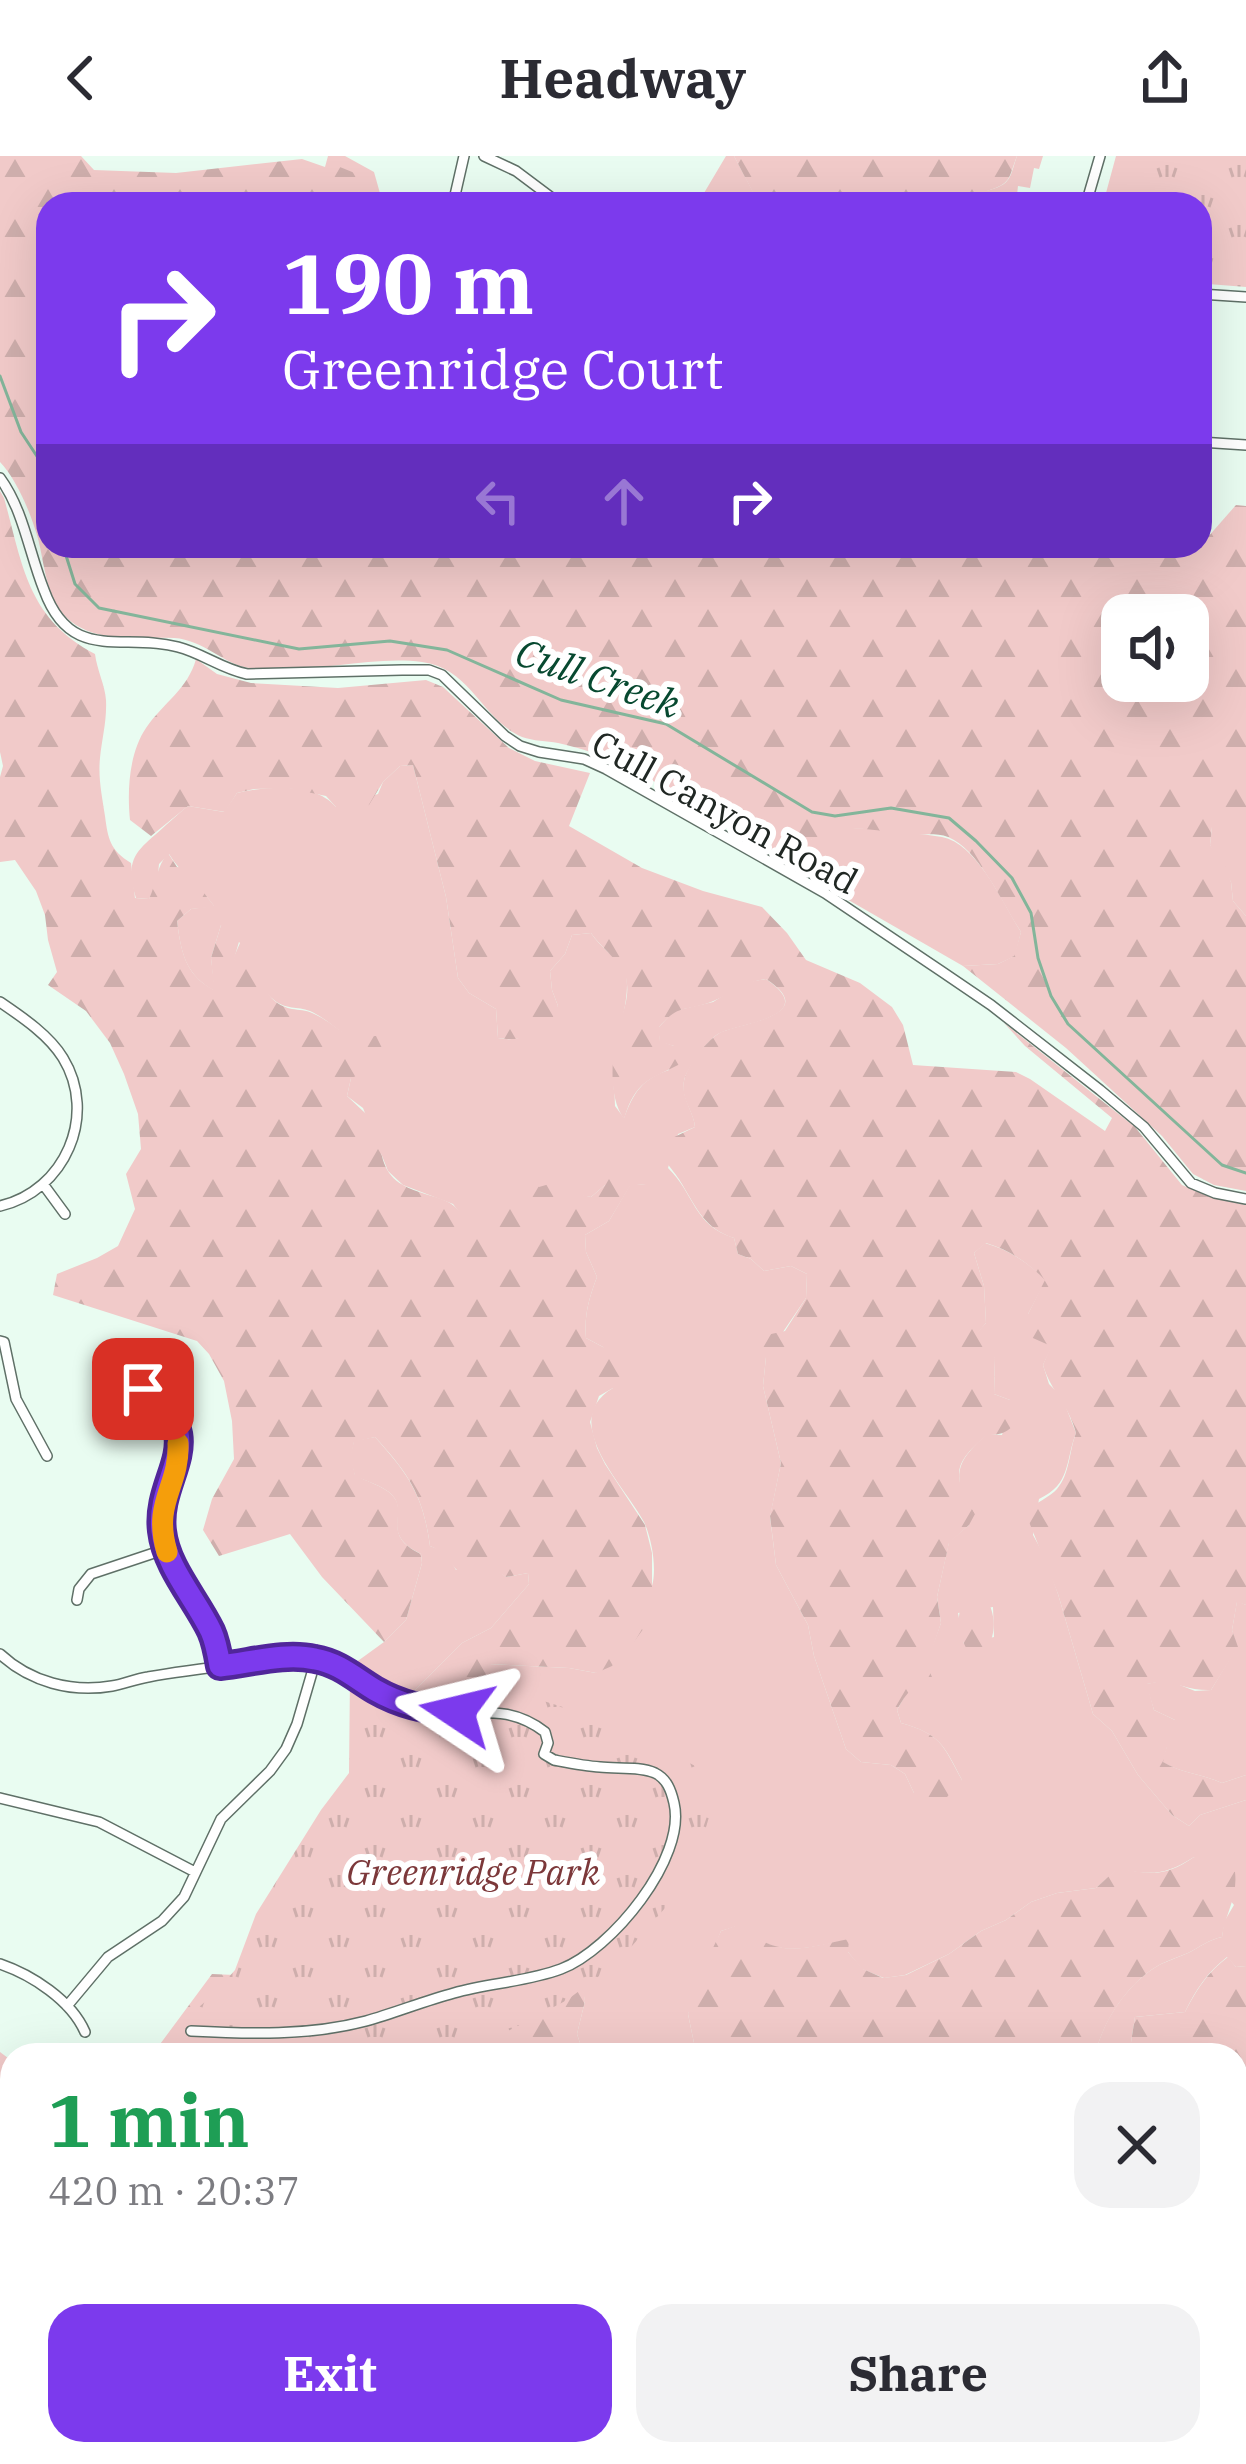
<!DOCTYPE html>
<meta charset="utf-8">
<style>
:root{--surface:#fff;--page:#f2f2f3;--text:#2b2b33;--muted:#7c7c81;--accent:#7c3aed}
body{margin:0;font-family:"IBM Plex Serif",serif;background:var(--page);color:var(--text);height:100vh;display:flex;flex-direction:column;font-size:45px;white-space:nowrap}
*{box-sizing:border-box;margin:0}
p{font-size:39px;color:var(--muted)}
.icon{flex:none;width:66px;height:66px;fill:none;stroke:currentColor;stroke-width:2;stroke-linecap:round;stroke-linejoin:round}
.map{position:relative;flex:1;overflow:hidden}
.sheet{position:absolute;left:0px;top:1887px;width:1248px;height:423px;display:flex;flex-direction:column;background:var(--surface);border-radius:36px 36px 0 0;box-shadow:0 12px 48px #0002}
.sheet>*{flex:none}
.guide{position:absolute;left:36px;top:36px;width:1176px;height:366px;border-radius:36px;box-shadow:0 12px 48px #0002;background:#7c3aed;color:#fff;overflow:hidden}
.buttons{position:absolute;left:1101px;top:438px;display:grid;gap:24px}
.buttons a{display:grid;place-items:center;width:108px;height:108px;border-radius:24px;background:var(--surface);box-shadow:0 12px 48px #0002;font-size:60px}
.pin{position:absolute;display:grid;place-items:center;width:102px;height:102px;color:#fff;margin:-51px;border-radius:24px;box-shadow:0 6px 18px #0006}
.me{position:absolute;width:132px;margin:-66px;rotate:280deg;stroke-linejoin:round;filter:drop-shadow(0 0 9px #0008)}
.turn{display:flex;align-items:center;gap:42px;height:252px;padding:0 48px;font-size:54px}
.turn .icon{width:156px;height:156px;stroke-width:2.5}
.turn b{display:block;font-size:84px;line-height:102px}
.lanes{display:flex;align-items:center;height:114px;padding:0 48px;background:#0003;justify-content:center;gap:60px;direction:ltr}
.lanes .off{opacity:.35}
.round{display:grid;place-items:center;flex:none;width:126px;height:126px;border-radius:36px;background:var(--page)}
.head{display:flex;align-items:center;justify-content:space-between;height:204px;padding:0 48px}
h1{font-size:72px;font-weight:700;line-height:90px;color:#1e9e55}
.action{display:flex;gap:24px;margin-top:auto;padding:24px 48px}
.action a{flex:1;height:138px;border-radius:36px;background:var(--accent);color:#fff;font-size:48px;font-weight:700;line-height:138px;text-align:center}
.action a+a{background:var(--page);color:var(--text)}
header{display:flex;justify-content:space-between;align-items:center;height:156px;padding:0 48px;background:var(--surface);font-size:54px;font-weight:700}
.map>svg:first-child{display:block}
</style>
<header><svg class="icon" aria-label="back" viewBox="0 0 24 24"><path d="M15 5l-7 7 7 7"/></svg>Headway<svg class="icon" aria-label="share" viewBox="0 0 24 24"><path d="M12 15V3M7 8l5-5 5 5M5 13v7h14v-7"/></svg></header>
<div class="map">
<svg width="1246" height="2308" viewBox="0 0 1246 2308">
<defs>
<pattern id="forest-firs" width="22" height="20" patternUnits="userSpaceOnUse" patternTransform="scale(3)"><rect width="22" height="20" fill="#f1cac9"/><path d="M5 1l3.5 6h-7zM16 11l3.5 6h-7z" fill="#ceaeac"/></pattern>
<pattern id="park-tufts" width="24" height="20" patternUnits="userSpaceOnUse" patternTransform="scale(3)"><rect width="24" height="20" fill="#f1cac9"/><path d="M3 7l-1-3M5 7V3M7 7l1-3M15 17l-1-3M17 17v-4M19 17l1-3" fill="none" stroke="#ceaeac"/></pattern>
</defs>
<rect width="100%" height="100%" fill="#e9fcf1"/>
<path fill="#f1cac9" fill-rule="evenodd" d="M328,0h17l29,16 9,32h-34l14,-19 -38,-18z
M726,0h8l25,47 -55,-10z
M1017,0h26l-4,13 -5,-1 -4,20 -12,-2 -2,18h-22l-8,-13c26,-7 23,-12 31,-35z
M413,609l33,132 12,81 11,15 27,16 2,29c29,6 42,-12 60,-32l-6,-16 -2,-19 15,-17 7,-19 19,-2c9,14 24,23 33,37 11,19 -12,79 -11,106 0,10 2,19 2,30l9,12c10,-26 18,-39 45,-48l5,-24 -14,-4 -2,-14 16,-17 39,-9 30,-19 23,-4c57,39 -30,44 -48,55 -11,7 -32,35 -34,47 -3,17 10,31 11,46l-17,7 -10,34c27,26 25,57 66,70l4,16 13,5 13,12 27,-5 16,8 -1,24 -40,59 -3,29 18,77 -11,54 6,48 32,60 6,31 32,93 15,13 30,3 14,9 9,19 48,-13c-18,-35 -22,-46 -61,-57l-4,-13 10,-18 12,-9 22,-60 -4,-26 12,-55 20,-17c-9,-47 -23,-55 18,-91l15,1 8,-35 -16,-6 1,-36 -20,-23 11,-12 -2,-37 -10,-33 11,-10c25,7 43,20 61,37l-18,34 24,32 -9,19 6,19 13,13 14,36c-11,29 -5,51 -37,66l-6,36 12,22 13,37 35,120 19,17 26,44 34,40 17,11 11,-11 46,-15v166l-10,1 -9,-10c-20,16 -31,32 -42,55l-50,5 -6,38h-34c8,-35 34,-74 66,-91 9,-4 18,-7 27,-11 12,-6 20,-13 34,-16l2,-15 10,-17 -40,-48c-30,19 -43,18 -76,12l-22,19 -39,5 -26,9 -25,18 -25,11 -32,23 -44,21 -21,3 -22,-9 -14,-17v-12c-51,9 -66,19 -111,-14l-16,5 -33,83 6,29 -3,12h-107l-7,-21 8,-33 -67,-307 -20,-7 -9,-23 80,4 27,5c14,-21 27,-42 41,-63 4,-7 12,-16 15,-24 5,-17 0,-47 -8,-64 -19,-36 -87,-101 -31,-134l-10,-41 -17,-9c-2,-23 3,-40 11,-61l-11,-25 -1,-17 24,-14 21,-36 16,-1 -41,1 -14,12c-36,-7 -75,20 -108,34l-14,-6 -16,-21 -50,-19 -15,-14 -25,-63 -16,-12 4,-18v-40c-14,-8 -27,-21 -41,-27 -13,-5 -24,-1 -36,-11 -16,-13 -21,-29 -41,-41l7,-16 -19,-18 -10,33 4,33c-30,-16 -34,-39 -38,-70l14,-12 23,-3c-13,-19 -33,-32 -45,-52l-10,10 -2,20 -8,15 -13,-1c-13,-42 3,-48 30,-73 8,-7 14,-13 22,-19l36,6 13,-19c30,-7 78,-11 99,14l42,-13 5,-12 17,-16zM993,1451l1,30 -30,7 -6,-31z
M1212,671h34v89l-13,-15 -2,-19 -21,-37z
M874,672c22,5 45,5 68,9 36,7 61,67 79,95l-6,24 -17,8 -35,2 -125,-72 7,-1c-9,-20 -31,-31 -35,-53l25,-11z
M375,1281c34,38 48,58 55,109l16,6 10,18 42,1 8,6 22,-4 1,11 -38,44 -29,15 -49,49 4,14 -45,-26 -17,-17 29,-21 22,-22 16,-57 -1,-9c-42,-20 -12,-41 -29,-59 -8,-9 -27,-14 -37,-19l-5,-19 4,-16z
M1237,1445l9,4v170l-24,8c-20,-9 -41,-10 -60,-21l13,-42 -21,-10 -8,-26 21,-4 28,11 16,-1 26,-43 -5,-17z
M436,2298h122l2,10h-129z
M967,2298h265l-12,10h-242z"/>
<path fill="url(#forest-firs)" fill-rule="evenodd" d="M0,0h81l13,14 82,3 126,-14 23,8 10,-2 27,11 2,9 -15,19h-301v342h956l21,3 9,-3h108l41,10 17,-10 36,-41 10,1v321h-34l-2,18 13,16 8,21 2,19 13,15v275l-32,-6 -21,-11 -31,-38 -96,-88 -103,-82 35,-2 16,-8 7,-24c-18,-27 -41,-82 -73,-95 -13,-5 -32,-1 -47,-3 -38,-6 -53,-10 -90,6 3,22 25,34 36,53l-9,1c-73,-45 -149,-99 -228,-134 -16,-8 -35,-13 -52,-17 -11,-2 -25,-2 -36,-6 -41,-18 -50,-68 -100,-75 -53,-7 -118,14 -173,6 -26,-4 -45,-28 -75,-30 -34,-2 -78,6 -106,-19 -23,-21 -23,-56 -31,-84 -7,-23 -20,-55 -37,-73zM1122,459h66v66h-66z
M734,0h283c-9,23 -5,27 -30,35l7,13c-14,0 -22,-5 -35,-3l-9,-5 -7,2 -2,6h-182z
M0,335l4,7c19,68 23,120 91,156 2,16 10,31 11,46 1,21 -4,38 -6,58 -2,20 2,38 5,58 3,23 5,34 26,47l4,35 14,1c8,-17 7,-32 19,-46l9,14 22,2 -2,15 18,23 -24,2 -14,12c4,30 8,54 37,69l-3,-32 10,-33 22,3 -9,31 10,6h15c2,21 10,39 33,44 7,1 14,1 20,4 31,14 24,25 64,23l6,12 -7,21 -24,9 -4,18 33,31c-1,21 1,46 23,58 13,8 31,10 45,17 15,8 16,22 36,28l11,-21 35,-27 9,5 14,-4 8,14 17,-3 13,3 14,-12 -2,-11 8,-4 39,13 -20,3 -21,35 -24,14 1,17 11,25c-8,21 -13,38 -11,61l17,9 21,26 -11,15 -14,8 -9,26 7,26 8,16 40,61 7,28v34l11,15 -30,41 -21,23 -16,7 -27,-5 -79,-4 8,23 -21,8 -42,-1 -18,12 -5,-13 50,-50 29,-15 38,-44 -1,-11 -22,4 -8,-5 -20,21 -16,-1 2,-16c-16,-11 -13,-22 -34,-30 -7,-51 -21,-72 -55,-109l-21,5 -3,15 4,18c10,6 29,11 37,20 18,18 -13,39 29,59l1,9 -16,57 -22,22 -62,-65 -32,-43 -71,22 -16,-26 9,-31 22,-40 -2,-38 -8,-40 -15,-27 -12,-13 -144,-46 4,-21 40,-16 21,-12 17,-37 -9,-35 15,-25 -3,-35 -14,-40 -14,-31 -24,-32 -38,-26 9,-13 -9,-32 -3,-25 -9,-24 -21,-31 -15,2v-85l3,-11 -3,-14z
M196,503l21,15 34,9 87,5 88,-8 17,7 66,61 26,13 55,12 -21,53 73,42 61,23 59,16 25,26 19,27 54,23 32,24 11,18 10,40 103,7 14,7 75,52 7,-13 -87,-72 -21,-23 131,104 47,58 28,12 36,8v400l-9,-3 -5,28 6,17 -27,43c-27,1 -37,-12 -64,-6l7,26 21,10 8,16 -16,11 -4,15c18,11 39,12 59,21l24,-8v25l-46,15 -11,11 -17,-11 -34,-40 -26,-44 -19,-17 -35,-120 -33,-82c9,-8 26,-16 32,-23 13,-15 12,-38 19,-56 -8,-30 -25,-41 -33,-68l8,-19 -25,-11 2,-21 17,-34c-17,-17 -35,-30 -59,-37l-12,10 10,33 2,37 -10,12 17,11 2,12 -1,36 16,6 10,10c-6,19 -13,25 -33,25 -35,29 -35,41 -12,79l-6,11 -20,18 -12,54 4,26 -14,42 7,17c-21,2 -27,10 -37,28l4,13c40,11 42,22 61,57l-22,25 -13,2 -13,-14 -9,-19 -14,-9 -30,-3 -15,-13 -32,-93 -6,-31 -32,-60 -6,-49 11,-53 -18,-77 3,-29 -8,-20 27,-6 21,-33 1,-24 -16,-8 -27,5 -13,-12 -13,-5 -4,-16c-29,-9 -37,-29 -52,-54 -8,-15 -21,-21 -18,-42l31,-15c-1,-15 -15,-29 -11,-46 3,-16 21,-38 34,-47 17,-11 106,-17 48,-55 -29,5 -31,14 -55,23 -27,10 -31,1 -52,25l1,14 14,5 8,17c-33,17 -46,17 -58,56 -17,-24 -12,-65 -5,-93 5,-17 11,-31 7,-48 -4,-16 -25,-30 -35,-45l-19,2 -7,19 -15,17 2,19 6,16c-3,7 -5,14 -10,20 -11,12 -35,15 -50,12l-2,-29 -27,-16 -11,-15 -12,-81 -33,-132 -13,1 -17,16 -14,23 -18,5 -15,-3 -10,-11 -38,-8 -34,1 -17,4 -12,19 -37,-6 -37,30 -21,-16c-3,-29 -1,-67 16,-92 17,-25 42,-39 50,-69z
M970,1437h13c15,22 14,43 -1,65h-9c-15,-17 -21,-49 -3,-65z
M1194,1701l41,15c3,26 -10,41 -13,65 -14,3 -22,10 -34,16 -9,4 -19,7 -27,11 -32,17 -58,57 -66,91h-404l-2,-2 5,-10 -6,-29 6,-26 27,-57 17,-6c44,34 60,24 111,14l-1,13 15,17 20,9 23,-3 43,-21 32,-23 25,-11 25,-18 26,-9 39,-5 22,-20c33,7 47,9 76,-11z
M1228,1801l8,10 10,-1v394l-10,1v-306h-107l6,-38 50,-5c12,-23 22,-39 43,-55z
M212,1818l23,1 83,80h-166z
M583,1830l2,15 -8,33 7,21h-241z
M0,1896l12,9c0,21 -5,69 0,85v308h300l-7,10h-305z
M558,2298h409l11,10h-23l-3,-9 -20,-1 -15,10h-357z"/>
<path fill="url(#park-tufts)" d="M1116,0h130v131l-38,-3 -8,-4v-76h-97z
M350,1520l38,24 60,15 29,-20 21,-8 113,35 109,57 -20,69 -28,52 -54,62 -51,38 -74,39 -46,1 -72,15h-186l-8,-3 1,-30 33,-29 20,-23 21,-56 65,-104 28,-37z"/>
<g fill="none" stroke-linecap="round" stroke-linejoin="round">
<path stroke="#83b59a" stroke-width="3" d="M0,220l21,56 27,41
M63,390l12,38 24,24 200,41 91,-8 57,9 114,50 105,24 146,88 23,4 56,-8 58,10 27,23 36,37 19,35 7,45 13,38 17,28 154,141 24,8
M1236,2117l10,-3
M235,2298l17,10
M179,2308l21,-10
M803,2308l11,-10"/>
<defs>
<path id="minor" d="M484,0l32,15 44,33
M453,48l11,-48
M1086,48l14,-48
M1200,138l46,3
M1200,286l46,3
M0,322c24,33 29,75 44,112 27,74 78,42 134,57 24,6 44,22 69,27l155,-4h27l13,5 63,61 15,10 19,6 45,7 22,10 219,124 116,78 50,34 109,85 44,37 47,56 24,10 31,6
M0,846c22,15 49,33 63,56 35,57 2,133 -63,148
M43,1028l22,30
M0,1185l4,1 12,57 31,57
M143,1233c72,50 12,85 19,142 4,36 34,67 49,100 5,11 7,24 9,36
M77,1444l2,-11 12,-15 75,-25
M0,1498c30,28 72,39 112,32 12,-2 23,-7 36,-9 33,-6 67,-10 100,-14 18,-2 38,-7 56,-6 46,3 77,47 126,54 44,6 76,-9 115,21l3,11 -4,11 10,6c16,3 31,6 46,7 16,2 40,-1 55,6 12,6 16,17 19,30 13,55 -63,147 -113,166 -35,13 -72,14 -107,24 -30,8 -59,20 -88,28 -57,15 -117,13 -175,10
M0,1642l99,24 96,50
M0,1808c32,11 71,36 85,68
M67,1850l41,-49 54,-36 22,-24 37,-78 49,-48 16,-22 11,-25 19,-65"/>
</defs>
<use href="#minor" stroke="#5f7067" stroke-width="12"/>
<use href="#minor" stroke="#fff" stroke-width="9"/>
</g>
<g fill="none" stroke-linecap="round" stroke-linejoin="round">
<defs>
<path id="route" d="M143,1233c72,50 12,85 19,142 4,36 33,67 49,100 5,11 7,23 9,35 30,-3 65,-14 95,-7 24,4 40,19 60,31 26,15 52,21 82,22"/>
</defs>
<use href="#route" stroke="#51269a" stroke-width="30"/>
<use href="#route" stroke="#7c3aed" stroke-width="21"/>
<path stroke="#f59e0b" stroke-width="21" d="M167,1396c-15,-51 13,-65 11,-109"/>
</g>
<g text-anchor="middle" stroke-width="12" stroke-linejoin="round" paint-order="stroke">
<g font-size="36" fill="#202723" stroke="#fff">
<text transform="translate(725 656) rotate(29)" y="13">Cull Canyon Road</text>
</g>
<g font-size="36" font-style="italic" fill="#7c383a" stroke="#fff">
<text x="473" y="1729">Greenridge Park</text>
</g>
<g font-size="39" font-style="italic" fill="#074930" stroke="#fff">
<text transform="translate(598 522) rotate(19)" y="14">Cull Creek</text>
</g>
</g>
</svg>
<div class="buttons">
<a><svg class="icon" aria-label="sound" viewBox="0 0 24 24"><path d="M4 9h4l5-4v14l-5-4H4zM17 9q2 3 0 6"/></svg></a>
</div>
<div class="pin" style="left:143px;top:1233px;background:#d93025"><svg class="icon" aria-label="arrive" viewBox="0 0 24 24"><path d="M6 21V4h12l-3 4 3 4H6"/></svg></div>
<svg class="me" style="left:457px;top:1556px" viewBox="-20 -20 40 40"><path d="M0-17L14 15 0 8-14 15z" fill="#7c3aed" stroke="#fff" stroke-width="4"/></svg>
<div class="guide">
<div class="turn"><svg class="icon" aria-label="right" viewBox="0 0 24 24"><path d="M7 20v-9h11M14 6l5 5-5 5"/></svg><div><b>190 m</b>Greenridge Court</div></div>
<div class="lanes"><svg class="icon off" aria-label="left" viewBox="0 0 24 24"><path d="M17 20v-9H6M10 6l-5 5 5 5"/></svg><svg class="icon off" aria-label="ahead" viewBox="0 0 24 24"><path d="M12 20V5M6 11l6-6 6 6"/></svg><svg class="icon" aria-label="right" viewBox="0 0 24 24"><path d="M7 20v-9h11M14 6l5 5-5 5"/></svg></div>
</div>
<section class="sheet">
<div class="head"><div><h1>1 min</h1><p>420 m · 20:37</p></div><a class="round"><svg class="icon" aria-label="close" viewBox="0 0 24 24"><path d="M6 6l12 12M18 6L6 18"/></svg></a></div>
<div class="action"><a>Exit</a><a>Share</a></div>
</section>
</div>
